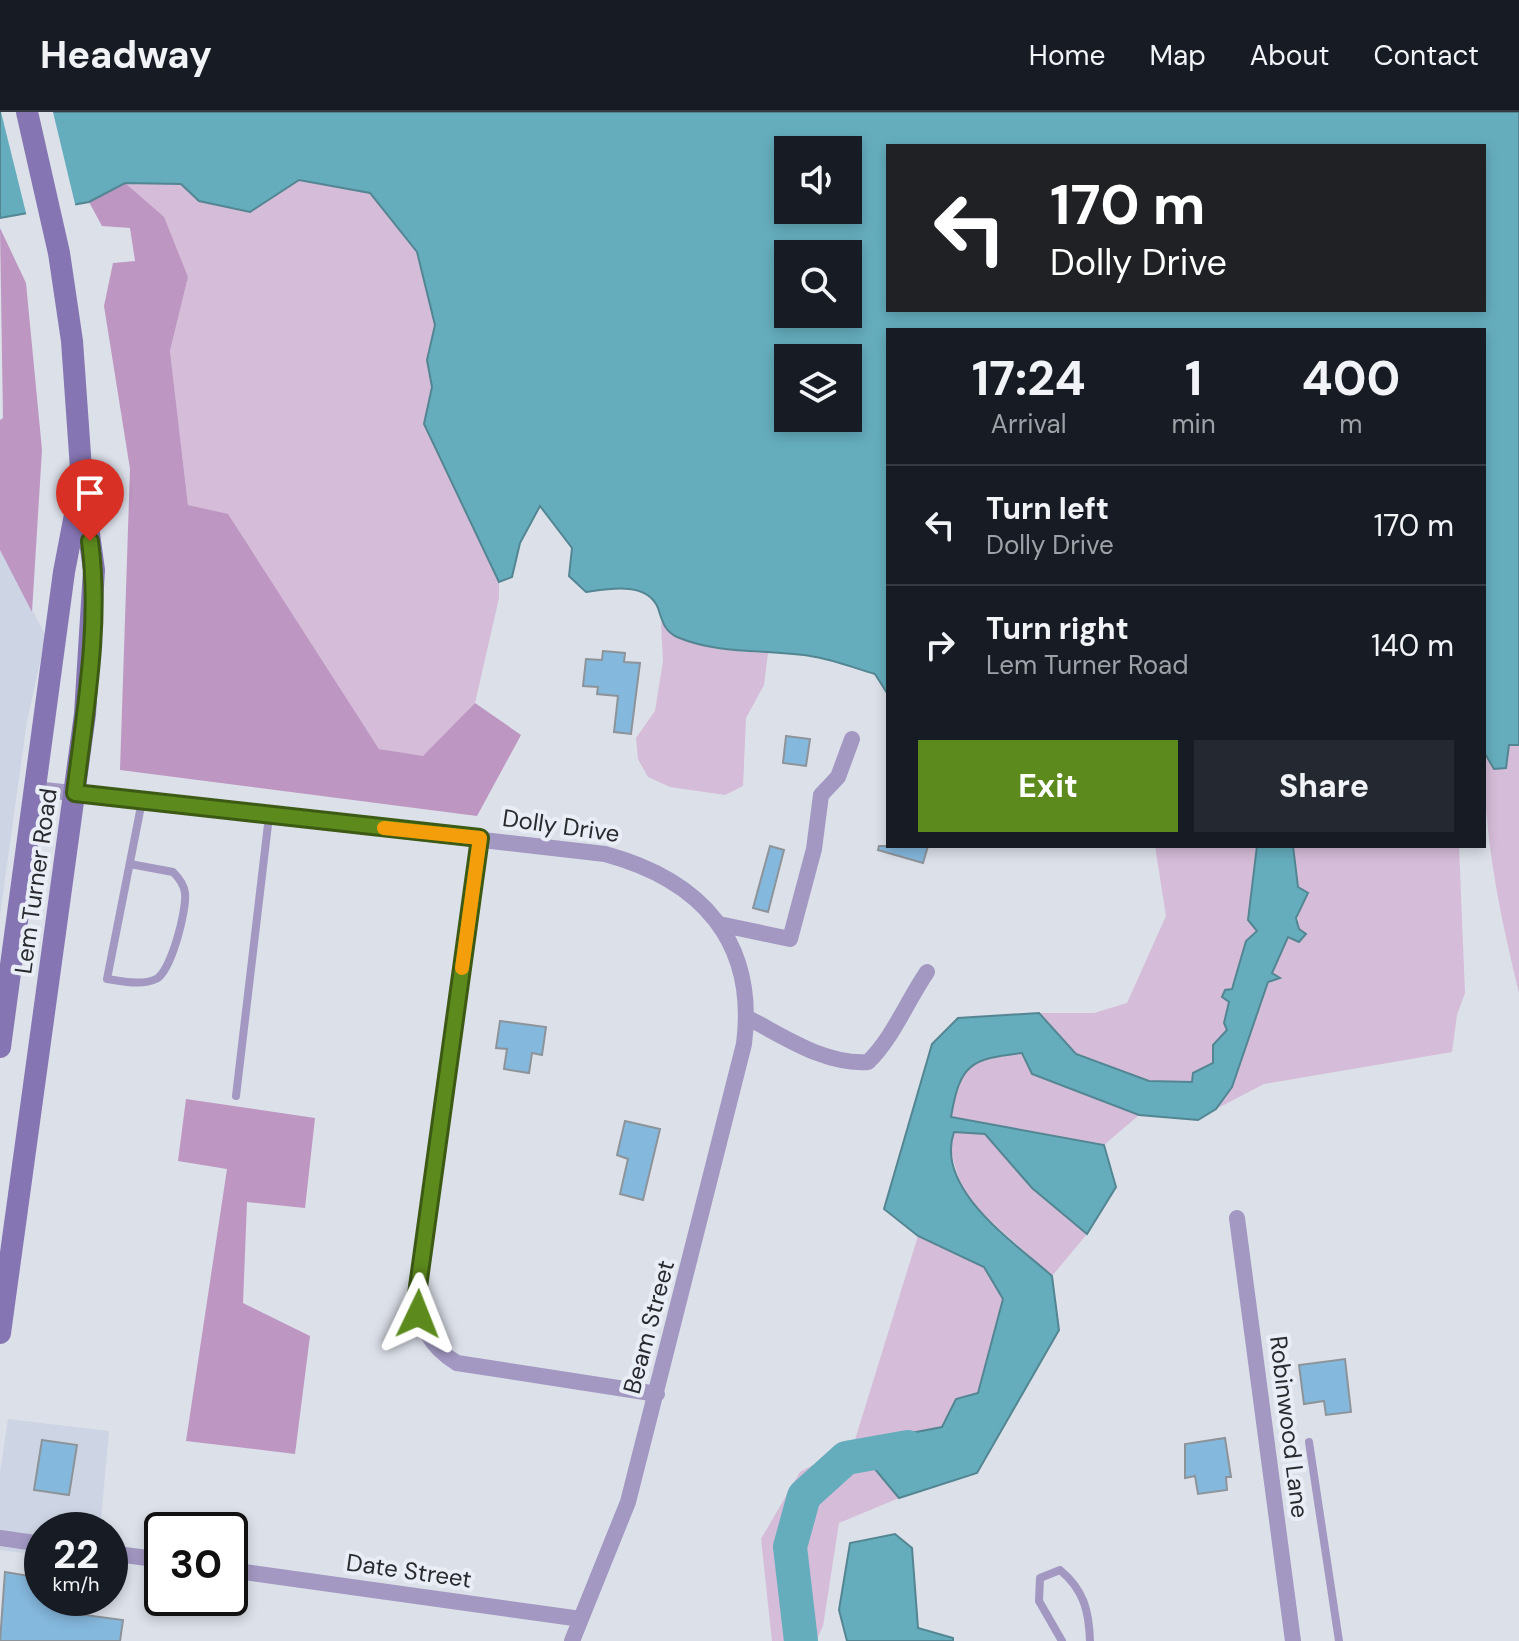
<!DOCTYPE html>
<style>
:root{--surface:#171b24;--page:#242831;--text:#f1f3f6;--muted:#9ea1a6;--line:#363941;--accent:#5c8a1d}
body{margin:0;font-family:"DM Sans",sans-serif;background:var(--page);color:var(--text);height:100vh;display:flex;flex-direction:column;font-size:30px;white-space:nowrap}
*{box-sizing:border-box;margin:0}
p{font-size:26px;color:var(--muted)}
.icon{flex:none;width:44px;height:44px;fill:none;stroke:currentColor;stroke-width:2;stroke-linecap:round;stroke-linejoin:round}
.map{position:relative;flex:1;overflow:hidden}
.sheet{position:absolute;left:886px;top:216px;width:600px;height:520px;display:flex;flex-direction:column;background:var(--surface);border-radius:0px;box-shadow:0 4px 12px #0003}
.sheet>*{flex:none}
.top-card{position:absolute;left:886px;top:32px;width:600px;height:168px;border-radius:0px;box-shadow:0 4px 12px #0003;background:#202124;color:#fff;overflow:hidden}
.tools{position:absolute;left:774px;top:24px;display:grid;gap:16px}
.tools a{display:grid;place-items:center;width:88px;height:88px;border-radius:0px;background:var(--surface);box-shadow:0 4px 12px #0003;font-size:40px}
.speed{position:absolute;left:24px;top:1400px;display:flex;gap:16px;font-size:40px;font-weight:700;text-align:center}
.speed>*{display:grid;place-content:center;width:104px;height:104px;border-radius:50%;background:var(--surface);box-shadow:0 4px 12px #0003;line-height:1}
.speed small{font-size:20px;font-weight:400}
.speed .limit{border:4px solid #111;border-radius:12px;background:#fff;color:#111}
.pin{position:absolute;display:grid;place-items:center;width:68px;height:68px;color:#fff;margin:-82px -34px;border-radius:50% 50% 50% 0;rotate:-45deg;box-shadow:0 0 8px #0007}
.pin .icon{rotate:45deg}
.me{position:absolute;width:88px;margin:-44px;rotate:2deg;stroke-linejoin:round;filter:drop-shadow(0 0 6px #0008)}
.turn{display:flex;align-items:center;gap:28px;height:168px;padding:0 32px;font-size:36px}
.turn .icon{width:104px;height:104px;stroke-width:2.5}
.turn b{display:block;font-size:56px;line-height:68px}
.eta{display:flex;justify-content:space-evenly;align-items:center;height:136px;text-align:center}
.eta b{font-size:48px;font-weight:700;line-height:56px}
.button{display:flex;gap:16px;margin-top:auto;padding:16px 32px}
.button a{flex:1;height:92px;border-radius:0px;background:var(--accent);color:#fff;font-size:32px;font-weight:700;line-height:92px;text-align:center}
.button a+a{background:var(--page);color:var(--text)}
ul{padding:0;list-style:none}
li{display:flex;align-items:center;gap:24px;height:120px;padding:0 32px;border-top:2px solid var(--line)}
li div{flex:1}
li b{display:block;font-size:30px}
li em{font-style:normal}
header{display:flex;align-items:center;gap:48px;box-sizing:border-box;height:112px;padding:0 40px;background:var(--surface);border-bottom:2px solid var(--line)}
header strong{font-size:38px}
nav{display:flex;gap:44px;margin-inline-start:auto;font-size:28px}
.map>svg:first-child{display:block}
</style>
<header>
<strong>Headway</strong>
<nav><a>Home</a><a>Map</a><a>About</a><a>Contact</a></nav>
</header>
<div class="map">
<svg width="1519" height="1529" viewBox="0 0 1519 1529">
<rect width="100%" height="100%" fill="#dce0e9"/>
<path fill="#cdd4e3" d="M0,438l46,86 -19,85 -27,194z
M8,1307l101,12 -9,99h-58v25l-42,-5v-77z"/>
<path fill="#d5bcd8" d="M299,68l71,13 46,59 19,73 -8,35 5,27 -8,37 75,158v16l-24,105 -52,54 -44,-8 -151,-234 -40,-10 -18,-154 18,-74 -63,-94 56,1 18,17 51,11z
M661,510c27,28 70,29 107,31l-4,32 -18,33 -3,68 -18,9 -55,-8 -22,-10 -10,-18 -2,-21 19,-27 8,-50z
M1509,633h10v248c-20,-83 -35,-154 -35,-241l10,17 11,-1z
M1155,734h102l-9,74 9,11c-21,18 -13,50 -35,66l7,4 -5,22 3,7 -14,33 -20,10v9h-44l-73,-28 -37,-41h55l33,-10 39,-87z
M1293,734h166l6,147 -8,22 -5,37 -188,32 -48,25 16,-22 36,-105 11,-5 -7,-3 16,-37 11,-8z
M1022,941l10,21 107,41 -35,30 -153,-28c12,-54 16,-57 71,-64z
M954,1020l31,2 47,54 55,46 -35,42 -88,-79 -15,-52z
M918,1124l66,31 19,32 -24,94 -23,6 -13,28 -88,17 44,54 -60,25 -16,103 -7,15h-44l-11,-102 39,-67 54,-29z"/>
<path fill="#bd96c2" d="M125,71l39,34 24,60 -18,74 18,154 40,9 151,235 44,7 52,-53 46,32 -44,81 -357,-46 10,-301 -26,-163 9,-43 22,-2 -5,-33 -28,-2 -13,-24z
M0,116l26,55 16,167 -10,162 -32,-62v-130l3,-2z
M186,987l129,19 -10,90 -58,-6 -4,101 67,33 -15,118 -109,-13 41,-272 -49,-8z"/>
<path fill="#65adbd" stroke="#538692" stroke-width="2" fill-rule="evenodd" d="M0,0h1519v633h-10l-3,23 -12,1 -10,-17v-422h-596v389l-1,-26 -12,-19c-21,-6 -43,-15 -65,-18 -45,-7 -90,-1 -133,-19 -13,-6 -15,-17 -19,-29 -11,-27 -50,-19 -72,-16l-17,-16 3,-28 -32,-42 -20,37 -8,34 -13,5 -75,-158 8,-37 -5,-27 8,-35 -18,-73 -47,-59 -71,-13 -49,32 -51,-11 -18,-17 -56,-1 -36,19 -89,16zM888,34h596v164h-596zM788,38h60v60h-60zM788,142h60v60h-60zM788,246h60v60h-60z
M1257,734h36l5,41 10,6 -12,25 3,11 7,5 -7,8 -11,-5 -16,36 8,5 -12,4 -36,105 -16,22 -18,11 -59,-5 -107,-41 -10,-21c-52,6 -62,11 -71,64l153,28 12,42 -29,47 -55,-46 -47,-54 -31,-2c-20,57 61,111 98,144l7,54 -82,143 -78,25 -45,-54 88,-17 14,-28 22,-6 25,-94 -19,-32 -66,-31 -34,-27 48,-165 26,-26 81,-5 37,41 73,27 43,1 1,-9 20,-10v-18l14,-15 -3,-7 5,-21 -7,-5 3,-7 7,-1 14,-48 11,-10 -9,-11z
M895,1422l17,14 6,80 35,10v3h-106l-8,-31 11,-67z"/>
<path fill="#dce0e9" d="M1,0h52l23,96 -49,9z"/>
<g fill="none" stroke-linecap="round" stroke-linejoin="round">
<path stroke="#65adbd" stroke-width="34" d="M801,1529l-11,-94 14,-51 42,-38 62,-11"/>
</g>
<path fill="#85b8dd" stroke="#8c949a" stroke-width="2" d="M603,539l22,2 -1,9 16,1 -9,71 -17,-2 4,-36 -21,-2 1,-7 -15,-1 3,-27 16,1z
M786,624l24,3 -4,27 -23,-3z
M770,734l14,4 -16,62 -15,-4z
M879,734h49l-5,17 -45,-13z
M500,909l46,6 -4,28 -10,-2 -3,20 -25,-4 3,-20 -11,-1z
M625,1009l35,8 -17,71 -23,-6 8,-35 -11,-4z
M1345,1247l6,53 -25,3 -2,-14 -20,3 -5,-39z
M1225,1326l6,39h-5l1,13 -29,4 -3,-18 -10,2v-34z
M42,1328l35,5 -8,50 -35,-5z
M5,1460l37,6v20h30l-2,15 53,7 -3,21h-120z"/>
<g fill="none" stroke-linecap="round" stroke-linejoin="round">
<path stroke="#a298c2" stroke-width="8" d="M130,752l43,8c6,6 11,12 12,21 2,17 -14,79 -29,86 -15,7 -34,2 -49,0l35,-178
M236,984l33,-280
M1309,1330l30,199
M1062,1529l-23,-40 1,-23 20,-8c24,20 29,41 30,71"/>
<path stroke="#a298c2" stroke-width="16" d="M36,677l569,65c96,26 152,87 139,190l-116,458 -56,139
M480,726l-63,456c2,31 13,53 40,69l200,31
M719,812l71,15 24,-90 7,-54 17,-18 14,-38
M748,906c37,19 77,47 120,44 25,-24 39,-61 59,-90
M1237,1106l56,423
M0,1426l42,6
M110,1441l52,7
M230,1458l351,49"/>
<path stroke="#8575b2" stroke-width="22" d="M0,935l64,-475 14,-73
M0,1221l85,-619 9,-144 -12,-87 -10,-142 -13,-88 -32,-141"/>
</g>
<g fill="none" stroke-linecap="round" stroke-linejoin="round">
<defs>
<path id="route" d="M90,429c11,83 -5,170 -15,252l405,45 -63,456 1,20"/>
</defs>
<use href="#route" stroke="#3c5a13" stroke-width="20"/>
<use href="#route" stroke="#5c8a1d" stroke-width="14"/>
<path stroke="#f59e0b" stroke-width="14" d="M384,716l96,10 -18,130"/>
</g>
<g text-anchor="middle" stroke-width="8" stroke-linejoin="round" paint-order="stroke">
<g font-size="24" fill="#292a2e" stroke="#e9edf6">
<text transform="translate(561 714) rotate(8)" y="8">Dolly Drive</text>
<text transform="translate(36 769) rotate(-82)" y="8">Lem Turner Road</text>
<text transform="translate(649 1215) rotate(-75)" y="8">Beam Street</text>
<text transform="translate(1289 1315) rotate(83)" y="8">Robinwood Lane</text>
<text transform="translate(409 1459) rotate(8)" y="8">Date Street</text>
</g>
</g>
</svg>
<div class="tools">
<a><svg class="icon" aria-label="sound" viewBox="0 0 24 24"><path d="M4 9h4l5-4v14l-5-4H4zM17 9q2 3 0 6"/></svg></a>
<a><svg class="icon" aria-label="search" viewBox="0 0 24 24"><circle cx="10" cy="10" r="6"/><path d="M15 15l6 6"/></svg></a>
<a><svg class="icon" aria-label="layers" viewBox="0 0 24 24"><path d="M12 4l9 5-9 5-9-5zM3 14l9 5 9-5"/></svg></a>
</div>
<div class="speed"><div>22<small>km/h</small></div><div class="limit">30</div></div>
<div class="pin" style="left:90px;top:429px;background:#d93025"><svg class="icon" aria-label="arrive" viewBox="0 0 24 24"><path d="M6 21V4h12l-3 4 3 4H6"/></svg></div>
<svg class="me" style="left:418px;top:1202px" viewBox="-20 -20 40 40"><path d="M0-17L14 15 0 8-14 15z" fill="#5c8a1d" stroke="#fff" stroke-width="4"/></svg>
<div class="top-card">
<div class="turn"><svg class="icon" aria-label="left" viewBox="0 0 24 24"><path d="M17 20v-9H6M10 6l-5 5 5 5"/></svg><div><b>170 m</b>Dolly Drive</div></div>
</div>
<section class="sheet">
<div class="eta">
<div><b>17:24</b><p>Arrival</p></div>
<div><b>1</b><p>min</p></div>
<div><b>400</b><p>m</p></div>
</div>
<ul>
<li><svg class="icon" aria-label="left" viewBox="0 0 24 24"><path d="M17 20v-9H6M10 6l-5 5 5 5"/></svg><div><b>Turn left</b><p>Dolly Drive</p></div><em>170 m</em></li>
<li><svg class="icon" aria-label="right" viewBox="0 0 24 24"><path d="M7 20v-9h11M14 6l5 5-5 5"/></svg><div><b>Turn right</b><p>Lem Turner Road</p></div><em>140 m</em></li>
</ul>
<div class="button"><a>Exit</a><a>Share</a></div>
</section>
</div>
